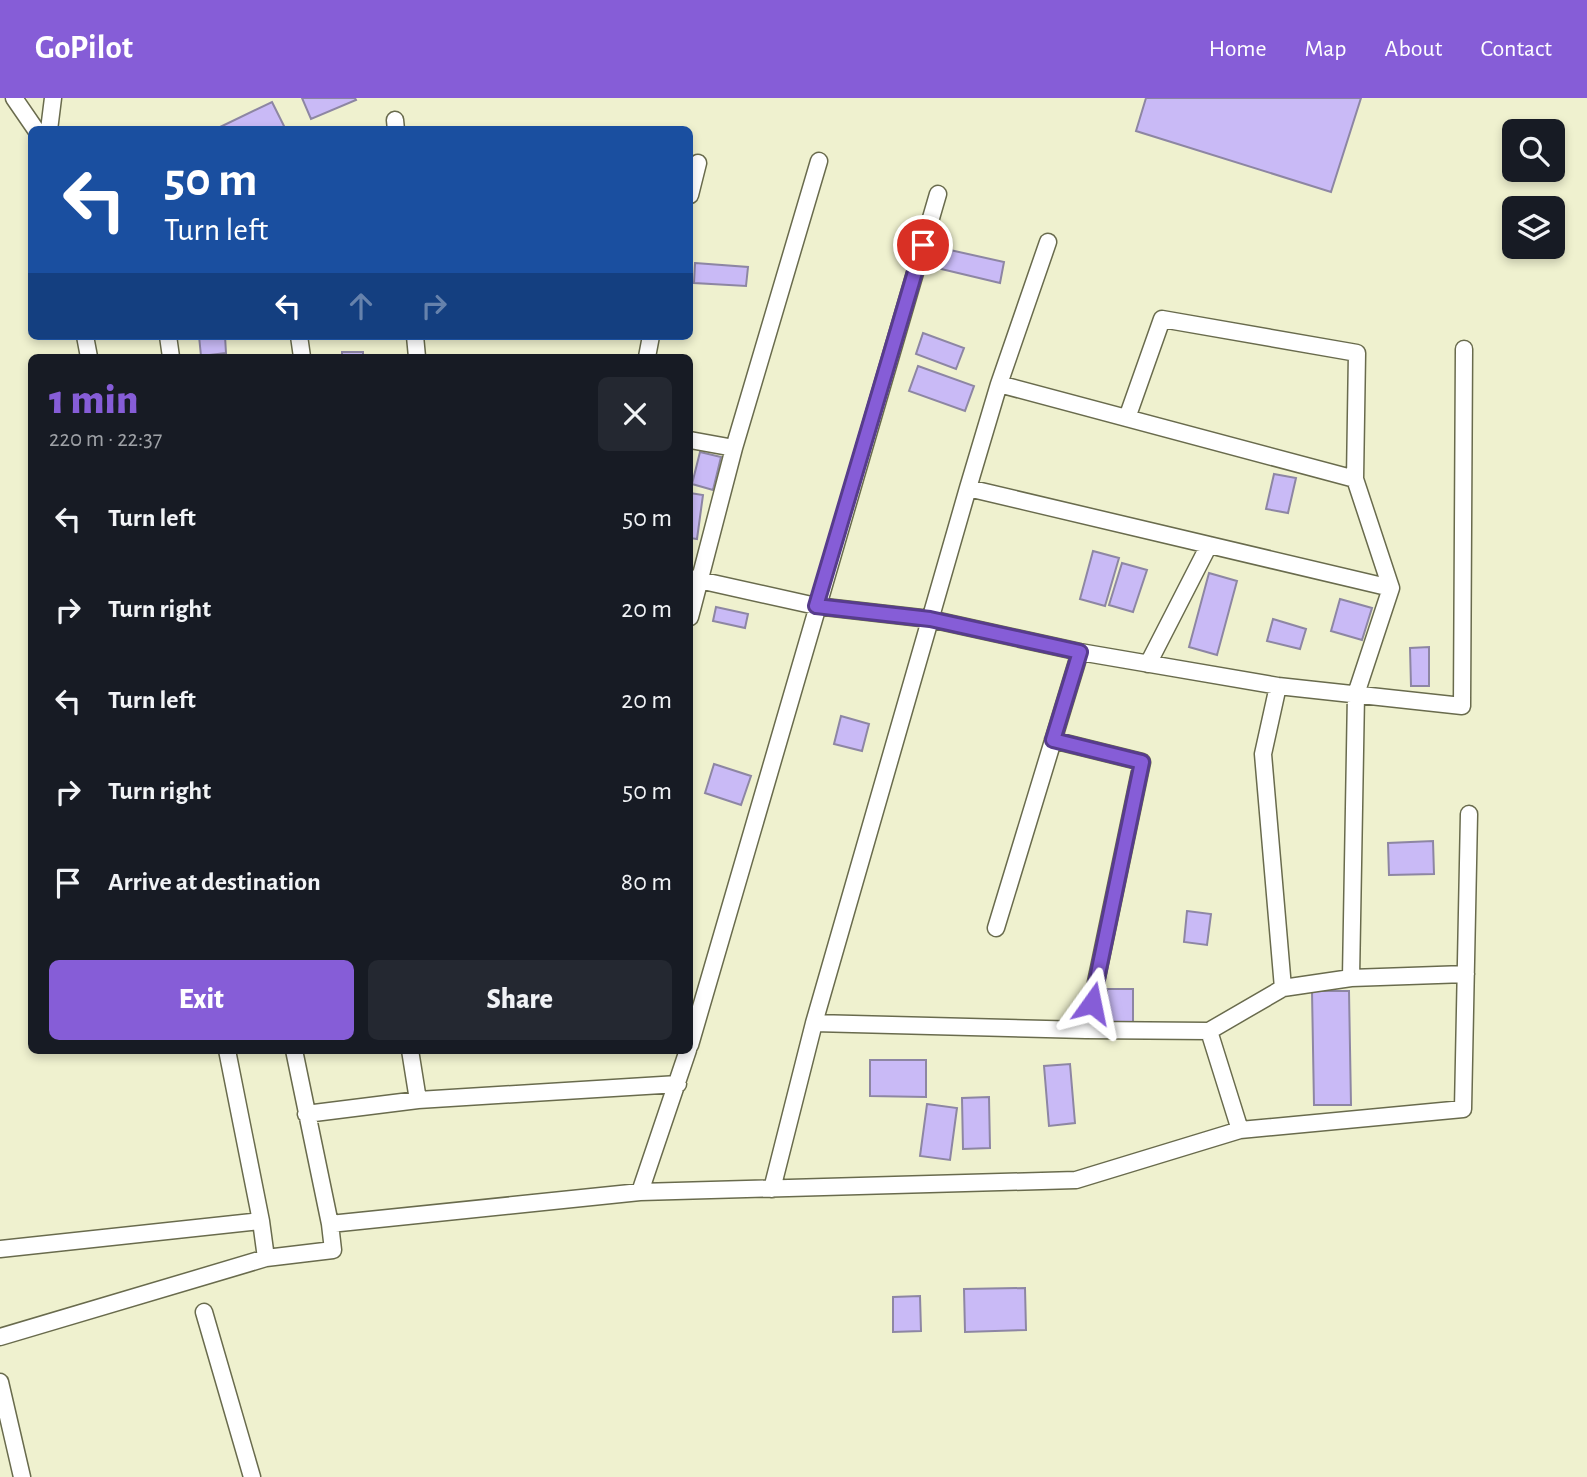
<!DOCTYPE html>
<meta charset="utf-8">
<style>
:root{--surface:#171b24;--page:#242831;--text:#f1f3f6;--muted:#9ea1a6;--accent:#865dd7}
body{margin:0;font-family:"Alegreya Sans",sans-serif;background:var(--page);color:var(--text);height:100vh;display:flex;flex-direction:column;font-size:26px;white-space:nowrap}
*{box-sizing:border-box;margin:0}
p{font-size:23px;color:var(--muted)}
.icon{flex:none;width:38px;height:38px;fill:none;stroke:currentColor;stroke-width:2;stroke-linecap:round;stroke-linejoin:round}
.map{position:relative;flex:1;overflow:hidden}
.panel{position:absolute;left:28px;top:256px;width:665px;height:700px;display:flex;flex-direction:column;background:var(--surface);border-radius:10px;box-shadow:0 4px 10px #0003}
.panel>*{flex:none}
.banner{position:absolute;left:28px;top:28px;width:665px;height:214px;border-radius:10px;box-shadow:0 4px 10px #0003;background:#1a4fa0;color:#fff;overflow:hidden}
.fabs{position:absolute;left:1502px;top:21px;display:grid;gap:14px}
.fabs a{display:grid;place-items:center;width:63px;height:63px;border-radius:10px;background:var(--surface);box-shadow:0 4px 10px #0003;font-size:35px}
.pin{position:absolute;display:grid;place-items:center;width:60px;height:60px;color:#fff;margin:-30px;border:4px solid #fff;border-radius:50%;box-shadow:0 2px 7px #0007}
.me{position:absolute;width:77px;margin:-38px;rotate:12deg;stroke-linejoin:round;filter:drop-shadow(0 0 5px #0008)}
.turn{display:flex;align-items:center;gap:24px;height:147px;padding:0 21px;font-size:32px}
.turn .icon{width:91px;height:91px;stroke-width:2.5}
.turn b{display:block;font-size:49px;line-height:60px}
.lanes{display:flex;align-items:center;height:66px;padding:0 21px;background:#0003;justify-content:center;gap:35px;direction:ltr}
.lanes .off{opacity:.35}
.round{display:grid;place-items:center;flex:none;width:74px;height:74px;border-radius:10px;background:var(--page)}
.summary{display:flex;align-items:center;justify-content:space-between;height:119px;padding:0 21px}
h1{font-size:42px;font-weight:800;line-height:52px;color:var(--accent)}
.action{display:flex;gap:14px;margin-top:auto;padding:14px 21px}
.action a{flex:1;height:80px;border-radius:10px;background:var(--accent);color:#fff;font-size:28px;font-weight:800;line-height:80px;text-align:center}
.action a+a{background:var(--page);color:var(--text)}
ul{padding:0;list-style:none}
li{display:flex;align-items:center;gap:21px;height:91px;padding:0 21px}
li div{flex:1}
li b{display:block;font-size:26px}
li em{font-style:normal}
header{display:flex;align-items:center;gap:42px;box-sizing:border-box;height:98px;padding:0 35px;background:var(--accent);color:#fff}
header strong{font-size:33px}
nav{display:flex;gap:38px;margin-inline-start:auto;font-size:24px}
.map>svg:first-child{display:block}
</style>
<header>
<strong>GoPilot</strong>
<nav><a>Home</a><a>Map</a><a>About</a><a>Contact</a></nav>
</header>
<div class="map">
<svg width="1587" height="1379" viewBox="0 0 1587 1379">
<rect width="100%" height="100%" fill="#eff1cf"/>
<path fill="#c9baf6" stroke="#8d86a3" stroke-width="2" d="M302,0h53l1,2 -45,19z
M1146,0h215l-30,94 -195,-61z
M272,4l14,28h-70v-1z
M941,150l63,14 -4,21 -63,-15z
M695,165l53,4 -2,19 -52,-3z
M923,235l41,15 -8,21 -40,-15z
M199,238h26l1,17 -25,3z
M342,254h21v5h-21z
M918,268l56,20 -9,25 -56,-20z
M700,354l21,5 -8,33 -21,-6z
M1274,376l22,4 -8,35 -22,-4z
M690,395l13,2 -6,44 -7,-1z
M1093,453l26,7 -14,48 -25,-7z
M1122,465l25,7 -14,42 -24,-7z
M1209,475l28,8 -20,74 -28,-8z
M1340,501l32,9 -10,32 -31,-9z
M716,509l32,7 -3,14 -32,-7z
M1273,521l33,10 -6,20 -33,-8z
M1429,549v39h-18l-1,-38z
M841,618l28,8 -7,27 -28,-7z
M714,666l37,12 -10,29 -36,-12z
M1433,743l1,33 -45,1 -1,-32z
M1187,813l24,3 -4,31 -23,-3z
M1107,891h26v37h-26z
M1312,893h37l2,114h-37z
M870,962h56v37l-56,-1z
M1070,966l5,59 -26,3 -5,-60z
M989,999l1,51 -27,1 -1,-51z
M927,1006l30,4 -7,52 -30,-4z
M1025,1190l1,42 -61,2 -1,-43z
M920,1198l1,35 -28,1v-35z"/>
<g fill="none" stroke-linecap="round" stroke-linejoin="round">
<defs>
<path id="lane" d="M14,0l22,32
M395,22l1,10
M49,32l4,-32
M690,97l8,-32
M85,238l4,21
M168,238l3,21
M299,238l3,21
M415,238l2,21
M647,259l4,-21
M999,286l356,95
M1127,320l35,-99 195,34 -2,126 36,109 -35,106 -5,284
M690,342l44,8
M968,390l423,100
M690,480l126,28 114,13 150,33 198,34 184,20 2,-357
M690,519l44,-169 85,-287
M1148,566l61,-119
M1053,642l89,22 -56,268 123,1
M996,830l84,-276
M1283,890l68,-10 115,-4
M814,925l272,7
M690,947l248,-851
M410,952l8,50
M306,1016l112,-14 260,-16
M1240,1032l223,-21 6,-295
M772,1091l42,-166 154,-535 31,-104 49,-142
M640,1094l48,-142
M261,1123l5,37 67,-8 -3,-26 -36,-174
M330,1126l310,-32 436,-12 164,-50 -31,-99 74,-43 -20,-234 15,-68
M0,1151l261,-28 -34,-171
M204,1214l48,165
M0,1239l266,-79
M0,1284l22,95"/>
</defs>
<use href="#lane" stroke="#696b4d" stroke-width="19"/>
<use href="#lane" stroke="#fff" stroke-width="16"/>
</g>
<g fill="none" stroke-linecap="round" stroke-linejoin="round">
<defs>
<path id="route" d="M923,147l-107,361 114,13 150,33 -27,88 89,22 -50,241"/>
</defs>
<use href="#route" stroke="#573c8c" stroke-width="18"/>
<use href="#route" stroke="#865dd7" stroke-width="12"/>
</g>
</svg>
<div class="fabs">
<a><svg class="icon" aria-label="search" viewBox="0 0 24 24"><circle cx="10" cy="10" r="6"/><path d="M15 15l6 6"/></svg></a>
<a><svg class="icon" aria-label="layers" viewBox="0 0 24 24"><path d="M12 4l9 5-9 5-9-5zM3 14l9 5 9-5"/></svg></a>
</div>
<div class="pin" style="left:923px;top:147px;background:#d93025"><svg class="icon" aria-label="arrive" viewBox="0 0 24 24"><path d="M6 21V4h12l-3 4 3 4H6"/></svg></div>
<svg class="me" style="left:1092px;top:905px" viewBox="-20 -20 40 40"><path d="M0-17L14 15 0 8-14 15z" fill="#865dd7" stroke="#fff" stroke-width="4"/></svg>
<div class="banner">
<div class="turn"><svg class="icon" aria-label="left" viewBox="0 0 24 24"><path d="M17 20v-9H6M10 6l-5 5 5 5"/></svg><div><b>50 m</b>Turn left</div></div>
<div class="lanes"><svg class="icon" aria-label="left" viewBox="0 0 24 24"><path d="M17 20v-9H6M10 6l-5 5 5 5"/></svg><svg class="icon off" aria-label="ahead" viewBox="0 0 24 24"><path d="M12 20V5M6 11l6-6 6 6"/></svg><svg class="icon off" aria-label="right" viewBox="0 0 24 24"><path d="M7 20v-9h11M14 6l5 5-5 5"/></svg></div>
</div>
<section class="panel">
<div class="summary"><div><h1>1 min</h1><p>220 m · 22:37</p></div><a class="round"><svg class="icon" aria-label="close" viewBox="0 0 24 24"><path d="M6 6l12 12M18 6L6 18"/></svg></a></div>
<ul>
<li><svg class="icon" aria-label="left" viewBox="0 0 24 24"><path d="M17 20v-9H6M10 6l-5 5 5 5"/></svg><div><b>Turn left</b></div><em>50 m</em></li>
<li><svg class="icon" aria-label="right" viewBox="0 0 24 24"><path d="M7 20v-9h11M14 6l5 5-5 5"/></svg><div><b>Turn right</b></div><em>20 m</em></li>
<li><svg class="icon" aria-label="left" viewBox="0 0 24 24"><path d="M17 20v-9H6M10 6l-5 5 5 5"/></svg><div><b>Turn left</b></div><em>20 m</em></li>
<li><svg class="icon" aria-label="right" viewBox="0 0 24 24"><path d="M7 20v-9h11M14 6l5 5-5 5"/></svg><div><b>Turn right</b></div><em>50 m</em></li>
<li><svg class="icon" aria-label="arrive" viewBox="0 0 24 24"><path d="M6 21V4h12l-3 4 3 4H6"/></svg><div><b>Arrive at destination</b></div><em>80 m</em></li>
</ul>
<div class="action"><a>Exit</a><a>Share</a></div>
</section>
</div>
